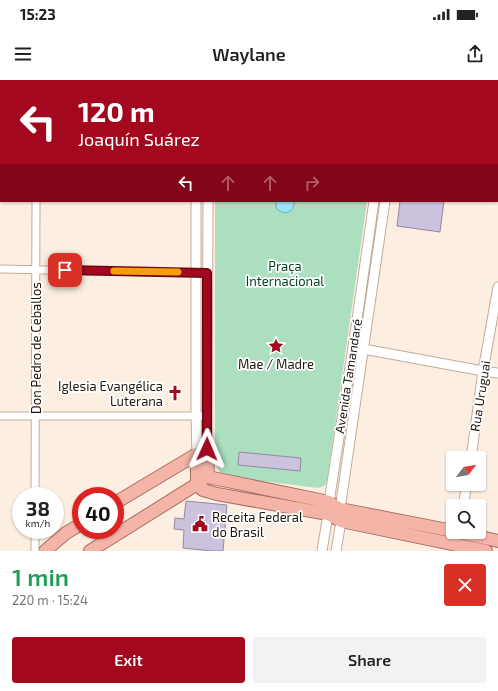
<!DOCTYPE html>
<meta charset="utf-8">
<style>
:root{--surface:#fff;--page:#f2f2f2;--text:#222;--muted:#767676;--accent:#a4081e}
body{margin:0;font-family:"Exo 2",sans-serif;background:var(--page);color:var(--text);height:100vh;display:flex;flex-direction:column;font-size:15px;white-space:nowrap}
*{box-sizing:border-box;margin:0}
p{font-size:13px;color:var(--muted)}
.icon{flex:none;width:22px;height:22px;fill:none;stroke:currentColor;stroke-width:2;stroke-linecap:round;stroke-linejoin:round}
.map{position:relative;height:471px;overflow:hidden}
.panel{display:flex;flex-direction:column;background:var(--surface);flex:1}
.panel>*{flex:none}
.top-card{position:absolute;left:0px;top:0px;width:498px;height:122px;box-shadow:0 1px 3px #0004;background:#a4081e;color:#fff;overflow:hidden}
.needle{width:26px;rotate:59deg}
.fabs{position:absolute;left:446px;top:371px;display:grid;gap:8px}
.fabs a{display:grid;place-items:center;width:40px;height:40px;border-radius:4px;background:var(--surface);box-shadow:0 1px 3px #0004;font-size:20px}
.speed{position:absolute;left:12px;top:407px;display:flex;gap:8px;font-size:20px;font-weight:700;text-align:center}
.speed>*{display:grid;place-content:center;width:52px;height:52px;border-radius:50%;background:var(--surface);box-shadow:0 1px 3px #0004;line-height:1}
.speed small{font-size:10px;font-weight:400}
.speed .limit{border:6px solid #d22;background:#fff;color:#111}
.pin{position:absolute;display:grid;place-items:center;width:34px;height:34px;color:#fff;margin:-17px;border-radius:8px;box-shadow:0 2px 6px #0006}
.me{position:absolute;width:44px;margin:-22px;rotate:1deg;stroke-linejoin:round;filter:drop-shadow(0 0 3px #0008)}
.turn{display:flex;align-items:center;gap:14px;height:84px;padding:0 12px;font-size:18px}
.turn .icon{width:52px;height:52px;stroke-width:2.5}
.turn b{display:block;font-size:28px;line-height:34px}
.lanes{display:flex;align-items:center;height:38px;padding:0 12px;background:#0003;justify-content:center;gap:20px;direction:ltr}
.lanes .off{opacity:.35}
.round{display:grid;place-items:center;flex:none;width:42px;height:42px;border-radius:4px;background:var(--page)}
.overview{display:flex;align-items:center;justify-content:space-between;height:68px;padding:0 12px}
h1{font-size:24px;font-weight:600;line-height:30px;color:#1e9e55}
.primary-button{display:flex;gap:8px;margin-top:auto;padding:8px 12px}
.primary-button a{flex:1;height:46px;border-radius:4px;background:var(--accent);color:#fff;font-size:16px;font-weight:600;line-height:46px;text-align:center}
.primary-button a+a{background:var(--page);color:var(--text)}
.status{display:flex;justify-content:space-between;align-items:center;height:28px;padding:0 20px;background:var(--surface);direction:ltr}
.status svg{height:11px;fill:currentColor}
header{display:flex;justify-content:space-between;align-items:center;height:52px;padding:0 12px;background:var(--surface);font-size:18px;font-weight:600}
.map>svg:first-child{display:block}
</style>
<div class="status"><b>15:23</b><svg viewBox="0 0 49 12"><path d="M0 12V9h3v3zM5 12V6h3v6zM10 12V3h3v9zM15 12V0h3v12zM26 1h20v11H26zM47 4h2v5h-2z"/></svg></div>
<header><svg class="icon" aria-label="menu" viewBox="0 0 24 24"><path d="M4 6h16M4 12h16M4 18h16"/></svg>Waylane<svg class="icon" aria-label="share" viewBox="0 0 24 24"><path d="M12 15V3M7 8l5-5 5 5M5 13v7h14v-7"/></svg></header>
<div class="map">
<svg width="498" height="471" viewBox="0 0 498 471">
<rect width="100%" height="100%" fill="#fdeee2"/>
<path fill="#abdfbf" d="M214,0h170v1h-170z
M215,121h152l-40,280 -3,5 -6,2 -95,-12c-5,-6 -7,-10 -8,-17z"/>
<path fill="#97e7fa" stroke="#73a8b3" d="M276,121h18c1,12 -10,15 -18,7z"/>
<path fill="#cbc2dd" stroke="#9289a3" d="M400,121h44l-4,31 -43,-6z
M239,372l62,6 -1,13 -62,-6z
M186,421l41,4 -4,46h-11l-29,-3 1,-18 -10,-1 1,-11 9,1z"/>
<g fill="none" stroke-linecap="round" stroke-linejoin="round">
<defs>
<path id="minor" d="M36,1v-1
M0,44h1
M497,95l1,1
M0,189l207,4
M0,336h207
M35,416l1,-295
M35,450v21"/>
<path id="tertiary" d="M195,0v1
M208,0v1
M389,1v-1
M400,1v-1
M196,121v215l1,38
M358,268l125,23 15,2
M207,369l1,-248
M471,378l12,-87 15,-84
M463,426l4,-22
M322,471l6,-37 1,-12 24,-155 21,-146
M336,471l5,-30 -1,-12 45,-308"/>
<path id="trunk" d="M208,397l121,25 11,7 113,22
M197,405l6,5 14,4 111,20 13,7 145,30
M197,405v-31
M115,423l82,-49 10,-5 1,28
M457,452l41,9
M45,471l21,-18 15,-9
M90,471l112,-70"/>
</defs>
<use href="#minor" stroke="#c3ac98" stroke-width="9"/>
<use href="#tertiary" stroke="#c3ac98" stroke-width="11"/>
<use href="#trunk" stroke="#a87164" stroke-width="14"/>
<use href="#minor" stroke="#fff" stroke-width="7"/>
<use href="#tertiary" stroke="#fff" stroke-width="9"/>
<use href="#trunk" stroke="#f4b4a8" stroke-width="12"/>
</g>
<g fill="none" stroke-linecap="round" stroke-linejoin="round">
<defs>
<path id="route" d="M65,190l142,3v176"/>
</defs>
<use href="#route" stroke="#6b0514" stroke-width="10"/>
<use href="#route" stroke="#a4081e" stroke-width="7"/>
<path stroke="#f59e0b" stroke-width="7" d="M114,191l64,1"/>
</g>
<defs>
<symbol id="sight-bare" viewBox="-9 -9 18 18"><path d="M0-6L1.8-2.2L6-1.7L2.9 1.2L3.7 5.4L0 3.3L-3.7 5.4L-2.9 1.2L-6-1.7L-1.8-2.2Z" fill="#a4081e" stroke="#fff" stroke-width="2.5" paint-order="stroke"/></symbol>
<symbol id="church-bare" viewBox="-9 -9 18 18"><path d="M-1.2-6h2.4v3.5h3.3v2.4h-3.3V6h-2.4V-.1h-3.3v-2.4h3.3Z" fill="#a4081e" stroke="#fff" stroke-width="2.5" paint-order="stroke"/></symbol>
<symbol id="civic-bare" viewBox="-9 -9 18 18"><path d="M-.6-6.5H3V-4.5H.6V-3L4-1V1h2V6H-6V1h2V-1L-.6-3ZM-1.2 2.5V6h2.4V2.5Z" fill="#a4081e" stroke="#fff" stroke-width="2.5" paint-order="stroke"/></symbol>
</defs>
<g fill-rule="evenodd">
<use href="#sight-bare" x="265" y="255" width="22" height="22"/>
<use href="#church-bare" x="164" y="302" width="22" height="22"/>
<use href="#civic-bare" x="189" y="433" width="22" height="22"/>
</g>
<g text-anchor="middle" stroke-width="3.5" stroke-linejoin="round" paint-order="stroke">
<g font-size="13" fill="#024427" stroke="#fff">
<text x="285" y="191">Praça<tspan x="285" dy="15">Internacional</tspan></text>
</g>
<g font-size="13" fill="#1e160e" stroke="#fff">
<text transform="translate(36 268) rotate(-90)" y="5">Don Pedro de Ceballos</text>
<text transform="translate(348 296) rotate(-81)" y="5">Avenida Tamandaré</text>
<text transform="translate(480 316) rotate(-81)" y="5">Rua Uruguai</text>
</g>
<g font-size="13" fill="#1e160e" stroke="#fff">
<text x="276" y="289">Mae / Madre</text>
<text x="163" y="311" text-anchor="end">Iglesia Evangélica<tspan x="163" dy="15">Luterana</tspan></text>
<text x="212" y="442" text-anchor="start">Receita Federal<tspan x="212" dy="15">do Brasil</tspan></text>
</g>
</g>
</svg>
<div class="fabs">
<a><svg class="needle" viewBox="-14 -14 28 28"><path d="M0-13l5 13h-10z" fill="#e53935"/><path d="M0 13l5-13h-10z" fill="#767676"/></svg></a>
<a><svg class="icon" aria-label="search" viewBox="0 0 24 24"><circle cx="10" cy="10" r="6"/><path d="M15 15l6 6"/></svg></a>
</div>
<div class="speed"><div>38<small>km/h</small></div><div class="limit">40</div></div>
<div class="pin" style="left:65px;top:190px;background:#d93025"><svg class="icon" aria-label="arrive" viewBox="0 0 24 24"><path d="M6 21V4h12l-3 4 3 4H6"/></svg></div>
<svg class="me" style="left:207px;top:369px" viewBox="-20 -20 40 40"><path d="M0-17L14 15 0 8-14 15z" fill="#a4081e" stroke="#fff" stroke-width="4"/></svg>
<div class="top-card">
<div class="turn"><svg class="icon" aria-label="left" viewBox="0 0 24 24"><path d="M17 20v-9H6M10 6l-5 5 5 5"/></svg><div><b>120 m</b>Joaquín Suárez</div></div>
<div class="lanes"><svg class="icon" aria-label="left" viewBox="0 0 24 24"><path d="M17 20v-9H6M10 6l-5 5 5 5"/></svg><svg class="icon off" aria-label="ahead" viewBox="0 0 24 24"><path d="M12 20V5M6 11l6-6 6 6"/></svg><svg class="icon off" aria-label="ahead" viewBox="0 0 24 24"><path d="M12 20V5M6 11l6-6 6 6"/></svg><svg class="icon off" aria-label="right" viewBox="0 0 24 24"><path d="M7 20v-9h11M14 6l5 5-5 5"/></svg></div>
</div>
</div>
<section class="panel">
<div class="overview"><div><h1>1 min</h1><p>220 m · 15:24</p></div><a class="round" style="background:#d93025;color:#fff"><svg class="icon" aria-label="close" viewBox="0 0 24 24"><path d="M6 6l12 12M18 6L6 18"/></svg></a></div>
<div class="primary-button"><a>Exit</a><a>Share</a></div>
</section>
